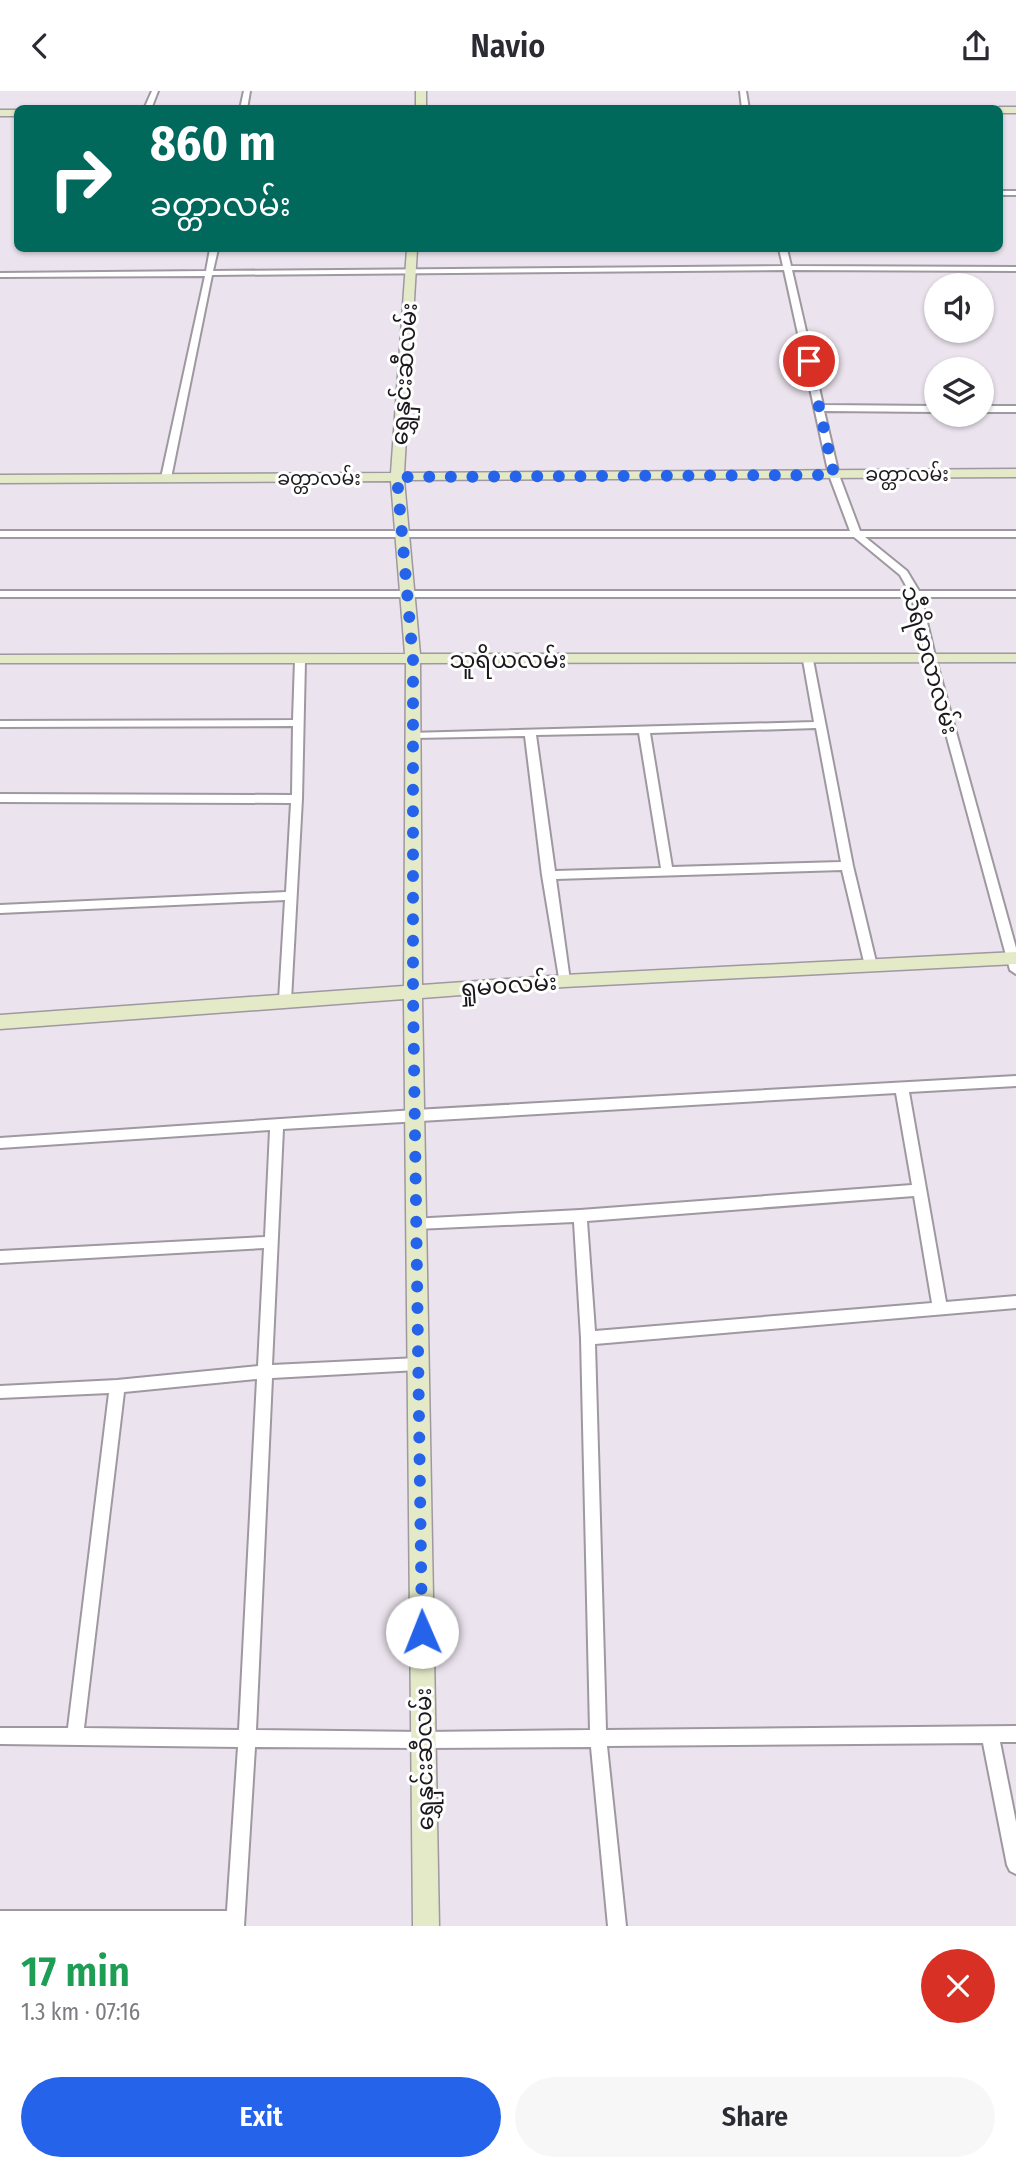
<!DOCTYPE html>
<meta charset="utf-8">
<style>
:root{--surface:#fff;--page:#f7f7f7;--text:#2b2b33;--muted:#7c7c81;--accent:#2563eb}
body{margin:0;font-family:"Fira Sans Condensed","Noto Sans Myanmar",sans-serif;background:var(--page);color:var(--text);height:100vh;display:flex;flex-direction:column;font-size:26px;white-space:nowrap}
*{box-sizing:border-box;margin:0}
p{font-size:23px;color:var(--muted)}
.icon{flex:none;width:38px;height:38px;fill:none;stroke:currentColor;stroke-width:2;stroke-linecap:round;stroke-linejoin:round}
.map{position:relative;height:1835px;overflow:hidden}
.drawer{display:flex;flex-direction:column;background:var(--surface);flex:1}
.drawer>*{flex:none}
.top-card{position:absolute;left:14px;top:14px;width:989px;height:147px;border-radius:10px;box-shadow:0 2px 5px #0004;background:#00695c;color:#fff;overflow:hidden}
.controls{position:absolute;left:924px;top:182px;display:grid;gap:14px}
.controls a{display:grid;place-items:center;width:70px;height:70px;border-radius:50%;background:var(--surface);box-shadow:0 2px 5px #0004;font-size:35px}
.pin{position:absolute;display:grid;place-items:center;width:60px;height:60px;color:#fff;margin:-30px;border:4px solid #fff;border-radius:50%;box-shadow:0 2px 7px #0007}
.me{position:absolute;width:77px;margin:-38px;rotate:359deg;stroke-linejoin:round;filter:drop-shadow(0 0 5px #0008)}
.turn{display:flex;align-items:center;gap:24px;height:147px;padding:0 21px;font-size:32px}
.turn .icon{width:91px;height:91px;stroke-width:2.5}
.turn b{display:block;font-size:49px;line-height:60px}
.round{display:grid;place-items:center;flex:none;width:74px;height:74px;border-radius:37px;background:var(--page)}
.head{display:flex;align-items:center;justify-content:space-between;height:119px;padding:0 21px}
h1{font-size:42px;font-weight:600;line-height:52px;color:#1e9e55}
.action{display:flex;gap:14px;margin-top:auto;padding:14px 21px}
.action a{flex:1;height:80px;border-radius:42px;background:var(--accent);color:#fff;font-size:28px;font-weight:600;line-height:80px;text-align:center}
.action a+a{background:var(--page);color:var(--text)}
header{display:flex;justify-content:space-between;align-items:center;height:91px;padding:0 21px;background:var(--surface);font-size:32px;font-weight:600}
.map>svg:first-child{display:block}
</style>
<header><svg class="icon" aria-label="back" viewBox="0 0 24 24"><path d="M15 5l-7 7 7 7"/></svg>Navio<svg class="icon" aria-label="share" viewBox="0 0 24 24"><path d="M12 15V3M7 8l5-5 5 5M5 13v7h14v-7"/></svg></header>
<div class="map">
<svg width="1016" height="1835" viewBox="0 0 1016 1835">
<rect width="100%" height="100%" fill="#ebe3ed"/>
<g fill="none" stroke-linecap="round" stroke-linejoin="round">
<defs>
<path id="street" d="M152,0h6l-7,18h-7z
M244,0h6l-3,18h-7z
M740,0h6l3,18h-7z
M999,100h17v4h-17z
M210,158h8l-5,22 570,-5 -4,-17h8l4,17 225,1v4l-224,-1 31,135 113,1v6l-112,-1 15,64 21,56h156v6h-151l42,34 12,20h97v6h-95l15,63 80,288v26l-6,-4 -84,-310 -14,-63h-912v-6h909l-9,-16 -46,-38h-854v-6h850l-21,-56 -45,-205 -572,5 -41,203 -5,3 -3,-1 -2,-2 44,-202 -205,1v-4l206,-2z
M982,315h34v6h-34z
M300,566l5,3 -3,139 -11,201 -2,3 -4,2 -6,-5 6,-100 -285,13v-8l286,-13 5,-89 -291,-1v-8l292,1 1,-69 -293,1v-6l293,-1 2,-60z
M808,566l5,3 40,206 24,100 -2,3h-8l-2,-3 -23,-96 -286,9 14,102 -2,3h-8l-18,-109 -17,-139 -112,2 -5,-3 1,-2 405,-11 -11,-62zM816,637l25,134 -169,5 -22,-134zM639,642l22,135 -106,3 -19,-136z
M1016,985v10l-107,6 37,210 70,-6v12l-421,36 11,386 410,-4v16h-16l16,80v52l-6,-3 -3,-6 -24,-122 -376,3 19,180h-18l-17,-179 -168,1 -168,-1 -11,179h-244v-15h227l11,-164 -238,-3v-16h68l41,-335 -109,5v-12l117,-6 141,-14 6,-118 -264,15v-12l265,-14 5,-107 -270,18v-10l415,-28zM896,1002l16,92 -332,25 -169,9 -2,4 2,4 5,2 158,-7 7,116 9,392 -167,2 -167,-2 16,-352 146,-8 5,-2 2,-4 -2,-4 -5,-2 -146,7 11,-236zM914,1105l18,107 -337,28 -8,-110zM257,1288l-18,351 -155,-2 40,-336z"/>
<path id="secondary" d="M416,0h10v18h-10z
M999,16h17v6h-17v-4h-4z
M0,19h18v6h-18z
M407,158h10l-13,224 612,-4v8l-612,3 16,174h596v8l-596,1 2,322 142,-10 452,-23v12l-452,23 -142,11 17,928h-26l-9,-927 -404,30v-14l404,-29 2,-323h-406v-8l405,-1 -14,-173 -391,2v-8l391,-2z"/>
</defs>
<use href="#street" stroke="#9f98a0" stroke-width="4"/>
<use href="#secondary" stroke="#9f98a0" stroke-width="3"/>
<use href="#street" fill="#fff" fill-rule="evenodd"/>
<use href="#secondary" fill="#e4eac8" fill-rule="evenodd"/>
</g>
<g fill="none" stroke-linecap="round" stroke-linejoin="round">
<path stroke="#2563eb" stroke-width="12" stroke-dasharray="0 21.6" d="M422,1541l-9,-641v-331l-16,-183 437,-2 -25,-114"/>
</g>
<g text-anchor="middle" stroke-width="6" stroke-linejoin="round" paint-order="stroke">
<g font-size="19" fill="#1c191c" stroke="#fff">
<text x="907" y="390">ခတ္တာလမ်း</text>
<text x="319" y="394">ခတ္တာလမ်း</text>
</g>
<g font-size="23" fill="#1c191c" stroke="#fff">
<text transform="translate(404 283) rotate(-86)" y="8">ရွှေနှင်းဆီလမ်း</text>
<text x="508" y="577">သူရိယလမ်း</text>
<text transform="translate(930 569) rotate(74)" y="8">သီရိမာလာလမ်း</text>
<text transform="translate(508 894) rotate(-4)" y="8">ရှုမဝလမ်း</text>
<text transform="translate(424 1668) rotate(-91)" y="8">ရွှေနှင်းဆီလမ်း</text>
</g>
</g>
</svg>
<div class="controls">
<a><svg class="icon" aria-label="sound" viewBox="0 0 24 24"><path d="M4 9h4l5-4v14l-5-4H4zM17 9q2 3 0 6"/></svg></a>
<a><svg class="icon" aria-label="layers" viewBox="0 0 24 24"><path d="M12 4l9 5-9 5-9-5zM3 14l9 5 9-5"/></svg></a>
</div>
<div class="pin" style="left:809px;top:270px;background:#d93025"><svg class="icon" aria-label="arrive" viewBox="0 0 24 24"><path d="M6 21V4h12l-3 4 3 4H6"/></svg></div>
<svg class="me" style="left:422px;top:1541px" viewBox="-20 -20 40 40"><circle r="19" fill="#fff"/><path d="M0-13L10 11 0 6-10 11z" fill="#2563eb"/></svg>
<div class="top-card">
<div class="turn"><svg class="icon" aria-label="right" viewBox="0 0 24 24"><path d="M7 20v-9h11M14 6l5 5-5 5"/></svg><div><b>860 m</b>ခတ္တာလမ်း</div></div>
</div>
</div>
<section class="drawer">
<div class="head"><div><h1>17 min</h1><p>1.3 km · 07:16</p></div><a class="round" style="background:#d93025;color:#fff"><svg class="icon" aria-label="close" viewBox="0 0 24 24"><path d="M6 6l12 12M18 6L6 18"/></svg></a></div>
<div class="action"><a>Exit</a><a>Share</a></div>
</section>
